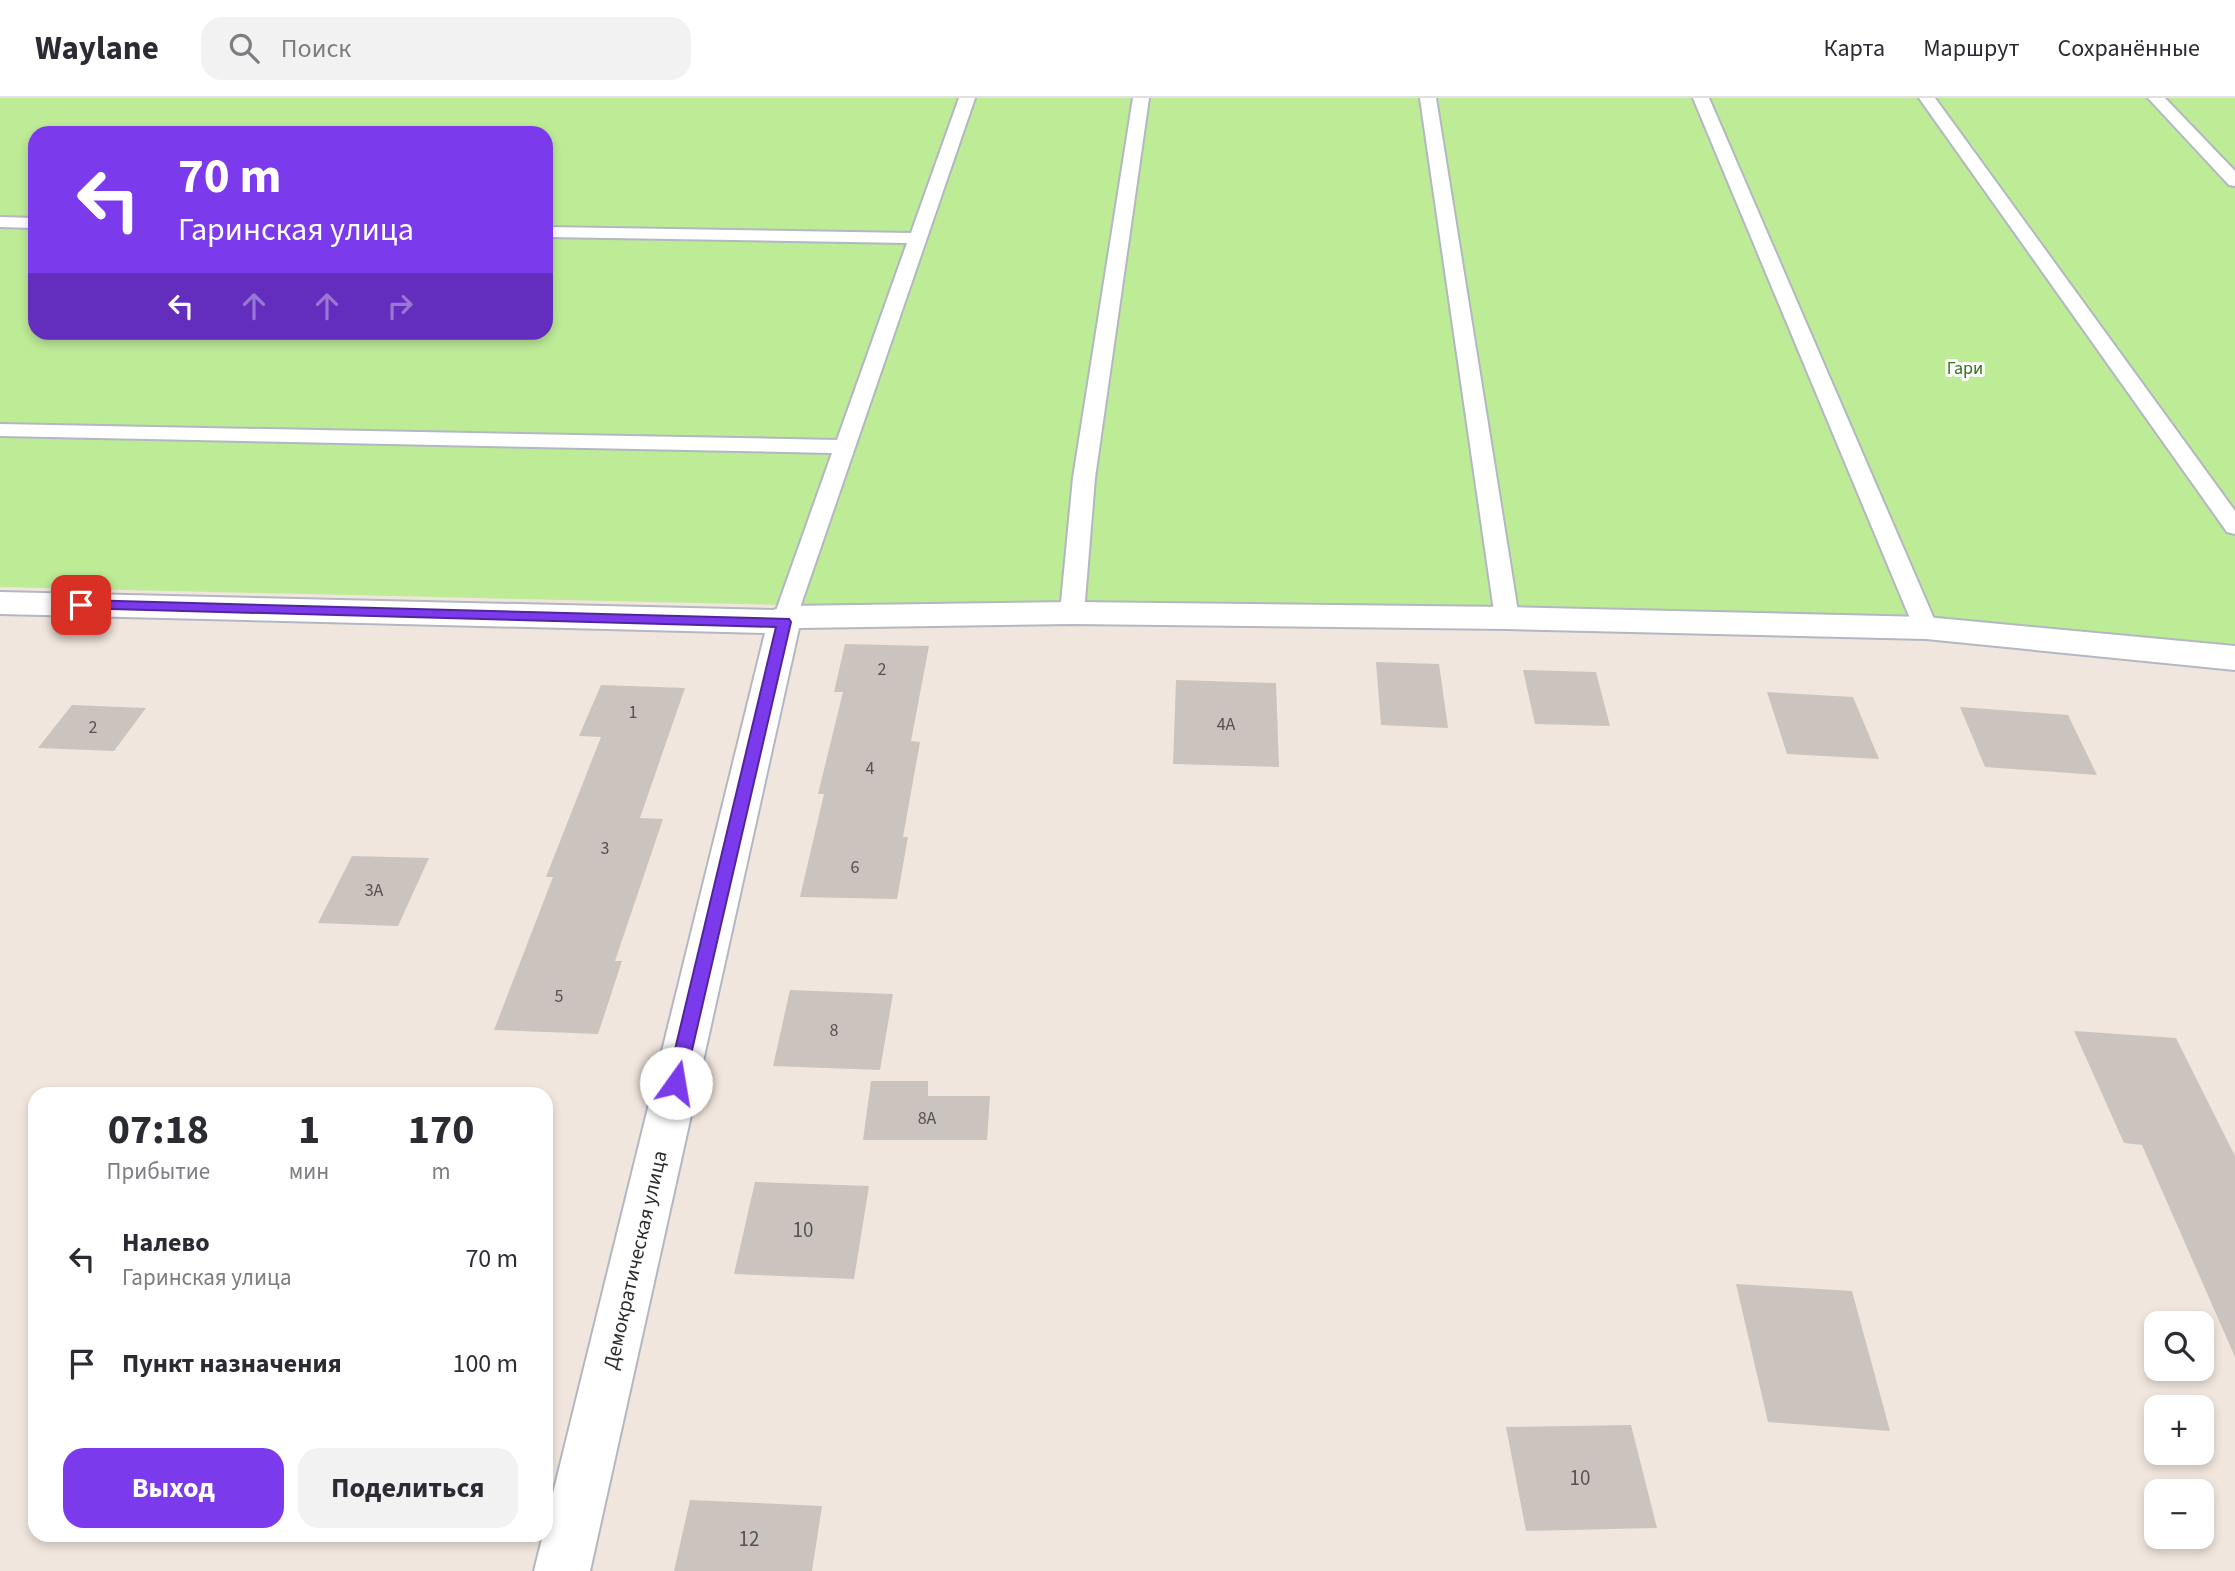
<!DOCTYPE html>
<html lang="ru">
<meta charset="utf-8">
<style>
:root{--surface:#fff;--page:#f2f2f3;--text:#2b2b33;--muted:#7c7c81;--line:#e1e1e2;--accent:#7c3aed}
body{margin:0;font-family:"Source Sans 3",sans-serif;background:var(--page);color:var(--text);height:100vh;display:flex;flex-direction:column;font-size:26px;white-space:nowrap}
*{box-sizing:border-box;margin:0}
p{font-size:23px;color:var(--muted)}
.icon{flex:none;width:38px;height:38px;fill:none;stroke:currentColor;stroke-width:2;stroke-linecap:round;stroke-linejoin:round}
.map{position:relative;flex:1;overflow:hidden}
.details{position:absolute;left:28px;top:989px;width:525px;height:455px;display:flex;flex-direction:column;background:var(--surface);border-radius:21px;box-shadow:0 4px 10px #0003}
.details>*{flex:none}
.top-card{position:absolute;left:28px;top:28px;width:525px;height:214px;border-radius:21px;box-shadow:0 4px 10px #0003;background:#7c3aed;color:#fff;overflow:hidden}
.controls{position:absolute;left:2144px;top:1213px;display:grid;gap:14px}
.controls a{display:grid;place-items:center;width:70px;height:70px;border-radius:14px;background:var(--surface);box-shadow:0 4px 10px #0003;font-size:35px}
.pin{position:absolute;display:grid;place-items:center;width:60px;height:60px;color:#fff;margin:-30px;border-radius:14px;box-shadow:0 4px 10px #0006}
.me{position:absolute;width:77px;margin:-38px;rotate:13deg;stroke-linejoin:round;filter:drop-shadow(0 0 5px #0008)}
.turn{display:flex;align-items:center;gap:24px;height:147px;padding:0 35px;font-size:32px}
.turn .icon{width:91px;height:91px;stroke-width:2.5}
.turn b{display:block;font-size:49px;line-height:60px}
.lanes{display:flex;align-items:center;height:66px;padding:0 35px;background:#0003;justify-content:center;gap:35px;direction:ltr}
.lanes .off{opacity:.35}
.eta{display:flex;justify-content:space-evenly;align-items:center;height:119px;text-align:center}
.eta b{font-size:42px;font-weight:700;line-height:49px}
.primary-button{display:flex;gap:14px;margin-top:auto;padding:14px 35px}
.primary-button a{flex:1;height:80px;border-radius:21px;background:var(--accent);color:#fff;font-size:28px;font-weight:700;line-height:80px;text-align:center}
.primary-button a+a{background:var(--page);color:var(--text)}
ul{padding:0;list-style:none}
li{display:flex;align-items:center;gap:21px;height:105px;padding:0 35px}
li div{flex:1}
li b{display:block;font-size:26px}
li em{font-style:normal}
header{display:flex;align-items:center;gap:42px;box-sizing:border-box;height:98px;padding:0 35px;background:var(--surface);border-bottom:2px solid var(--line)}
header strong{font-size:33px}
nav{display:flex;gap:38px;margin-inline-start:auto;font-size:24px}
.search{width:490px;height:63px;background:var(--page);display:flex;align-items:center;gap:18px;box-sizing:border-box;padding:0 24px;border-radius:21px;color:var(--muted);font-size:26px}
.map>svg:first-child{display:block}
</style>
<header>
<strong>Waylane</strong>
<div class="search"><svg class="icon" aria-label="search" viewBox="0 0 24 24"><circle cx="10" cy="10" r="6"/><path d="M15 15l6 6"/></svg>Поиск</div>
<nav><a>Карта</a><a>Маршрут</a><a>Сохранённые</a></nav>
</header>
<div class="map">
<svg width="2235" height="1473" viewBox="0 0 2235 1473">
<rect width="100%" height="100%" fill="#f0e6de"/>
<path fill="#bdeb96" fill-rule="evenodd" d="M0,0h2235v546l-1452,-39 -783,-18zM35,35h511v199h-511z"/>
<path fill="#cbc3be" d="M845,546l84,2 -18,95 9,1 -17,95h5l-11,62 -97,-2 24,-103h-6l25,-102h-9z
M1376,564l63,2 9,64 -67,-3z
M1523,572l73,2 14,54 -75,-2z
M1176,582l100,3 3,84 -106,-3z
M601,587l84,3 -45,130 23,1 -48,142h7l-24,73 -104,-4 59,-153h-7l55,-140 -22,-1z
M1767,594l86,5 26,62 -92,-5z
M72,607l74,3 -32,43 -76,-3z
M1960,609l108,8 29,60 -112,-8z
M352,758l77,2 -31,68 -80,-3z
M790,892l103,4 -13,76 -107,-4z
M2074,933l102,7 59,118v201l-93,-212 -18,-2z
M871,983h57v15h62l-3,44h-124z
M755,1084l114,4 -15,93 -120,-5z
M1736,1186l116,7 38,140 -122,-9z
M1631,1327l26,103 -131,3 -20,-104z
M690,1402l132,6 -10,65h-138z"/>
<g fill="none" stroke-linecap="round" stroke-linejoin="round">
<defs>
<path id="service" d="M959,0h16l-182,530 -9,2 -9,-2 -3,-6 60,-169 -832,-17v-12l837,16 70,-197 -361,-6v-10l365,6z
M1133,0h16l-54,380 -11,135 -3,6 -9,2 -9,-2 -3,-6 13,-135z
M1420,0h16l83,520 -3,6 -9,2 -9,-2 -3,-6z
M1693,0h16l229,530 -3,6 -9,2 -9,-2 -3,-6z
M1919,0h16l300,413v23l-8,-2z
M2148,0h17l70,73v15l-6,-1z
M0,119l35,1v10l-35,-1z"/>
<path id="minor" d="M0,494l773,18 13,-4 286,-4 435,5 419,10 309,29v24l-309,-31 -419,-10 -435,-5 -273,4 -209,943h-56l9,-36h3v-13l219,-889 -765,-19z"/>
</defs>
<use href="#service" stroke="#b2b7c2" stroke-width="4"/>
<use href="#minor" stroke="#b2b7c2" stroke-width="4"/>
<use href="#service" fill="#fff" fill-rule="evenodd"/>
<use href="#minor" fill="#fff" fill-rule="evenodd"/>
</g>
<path fill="#7c3aed" stroke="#51269a" stroke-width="2" d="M81,502l708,19 2,3 -108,467 -7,2 -6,-2 -3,-6 109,-456 -700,-19v-6z"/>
<g text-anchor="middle" stroke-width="6" stroke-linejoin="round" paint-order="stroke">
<g font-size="18" fill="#327413" stroke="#fff">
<text x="1965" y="276">Гари</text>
</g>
<g font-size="18" fill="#545251">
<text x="882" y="577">2</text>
<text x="633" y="620">1</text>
<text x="1226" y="632">4А</text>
<text x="93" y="635">2</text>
<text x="870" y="676">4</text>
<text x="605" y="756">3</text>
<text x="855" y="775">6</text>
<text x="374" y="798">3А</text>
<text x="559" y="904">5</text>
<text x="834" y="938">8</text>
<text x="927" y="1026">8А</text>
</g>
<g font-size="21" fill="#545251">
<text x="803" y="1139">10</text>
<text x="1580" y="1387">10</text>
<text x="749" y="1448">12</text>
</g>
<g font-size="21" fill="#2d2d2d" stroke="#fff">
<text transform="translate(635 1162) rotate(-77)" y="7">Демократическая улица</text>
</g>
</g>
</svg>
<div class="controls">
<a><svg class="icon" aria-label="search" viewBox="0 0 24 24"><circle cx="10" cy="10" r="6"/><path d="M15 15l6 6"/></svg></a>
<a>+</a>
<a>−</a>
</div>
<div class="pin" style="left:81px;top:507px;background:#d93025"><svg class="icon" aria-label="arrive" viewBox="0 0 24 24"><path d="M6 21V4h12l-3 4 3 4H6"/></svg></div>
<svg class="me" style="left:676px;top:985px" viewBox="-20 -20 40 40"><circle r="19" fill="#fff"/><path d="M0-13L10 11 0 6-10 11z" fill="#7c3aed"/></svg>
<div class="top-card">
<div class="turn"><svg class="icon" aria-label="left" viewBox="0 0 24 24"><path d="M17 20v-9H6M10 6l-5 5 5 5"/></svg><div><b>70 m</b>Гаринская улица</div></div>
<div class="lanes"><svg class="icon" aria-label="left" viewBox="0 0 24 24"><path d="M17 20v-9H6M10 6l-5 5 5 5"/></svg><svg class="icon off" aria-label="ahead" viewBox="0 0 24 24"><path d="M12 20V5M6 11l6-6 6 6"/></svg><svg class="icon off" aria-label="ahead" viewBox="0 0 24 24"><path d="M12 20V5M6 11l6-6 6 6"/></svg><svg class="icon off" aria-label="right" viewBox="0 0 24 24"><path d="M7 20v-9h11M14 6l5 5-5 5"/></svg></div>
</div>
<section class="details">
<div class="eta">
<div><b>07:18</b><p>Прибытие</p></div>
<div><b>1</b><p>мин</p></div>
<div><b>170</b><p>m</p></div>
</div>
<ul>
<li><svg class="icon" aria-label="left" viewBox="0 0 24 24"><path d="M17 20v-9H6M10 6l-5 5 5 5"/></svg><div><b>Налево</b><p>Гаринская улица</p></div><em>70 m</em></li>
<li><svg class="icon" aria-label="arrive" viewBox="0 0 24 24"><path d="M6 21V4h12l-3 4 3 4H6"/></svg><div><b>Пункт назначения</b></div><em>100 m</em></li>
</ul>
<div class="primary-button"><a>Выход</a><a>Поделиться</a></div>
</section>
</div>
